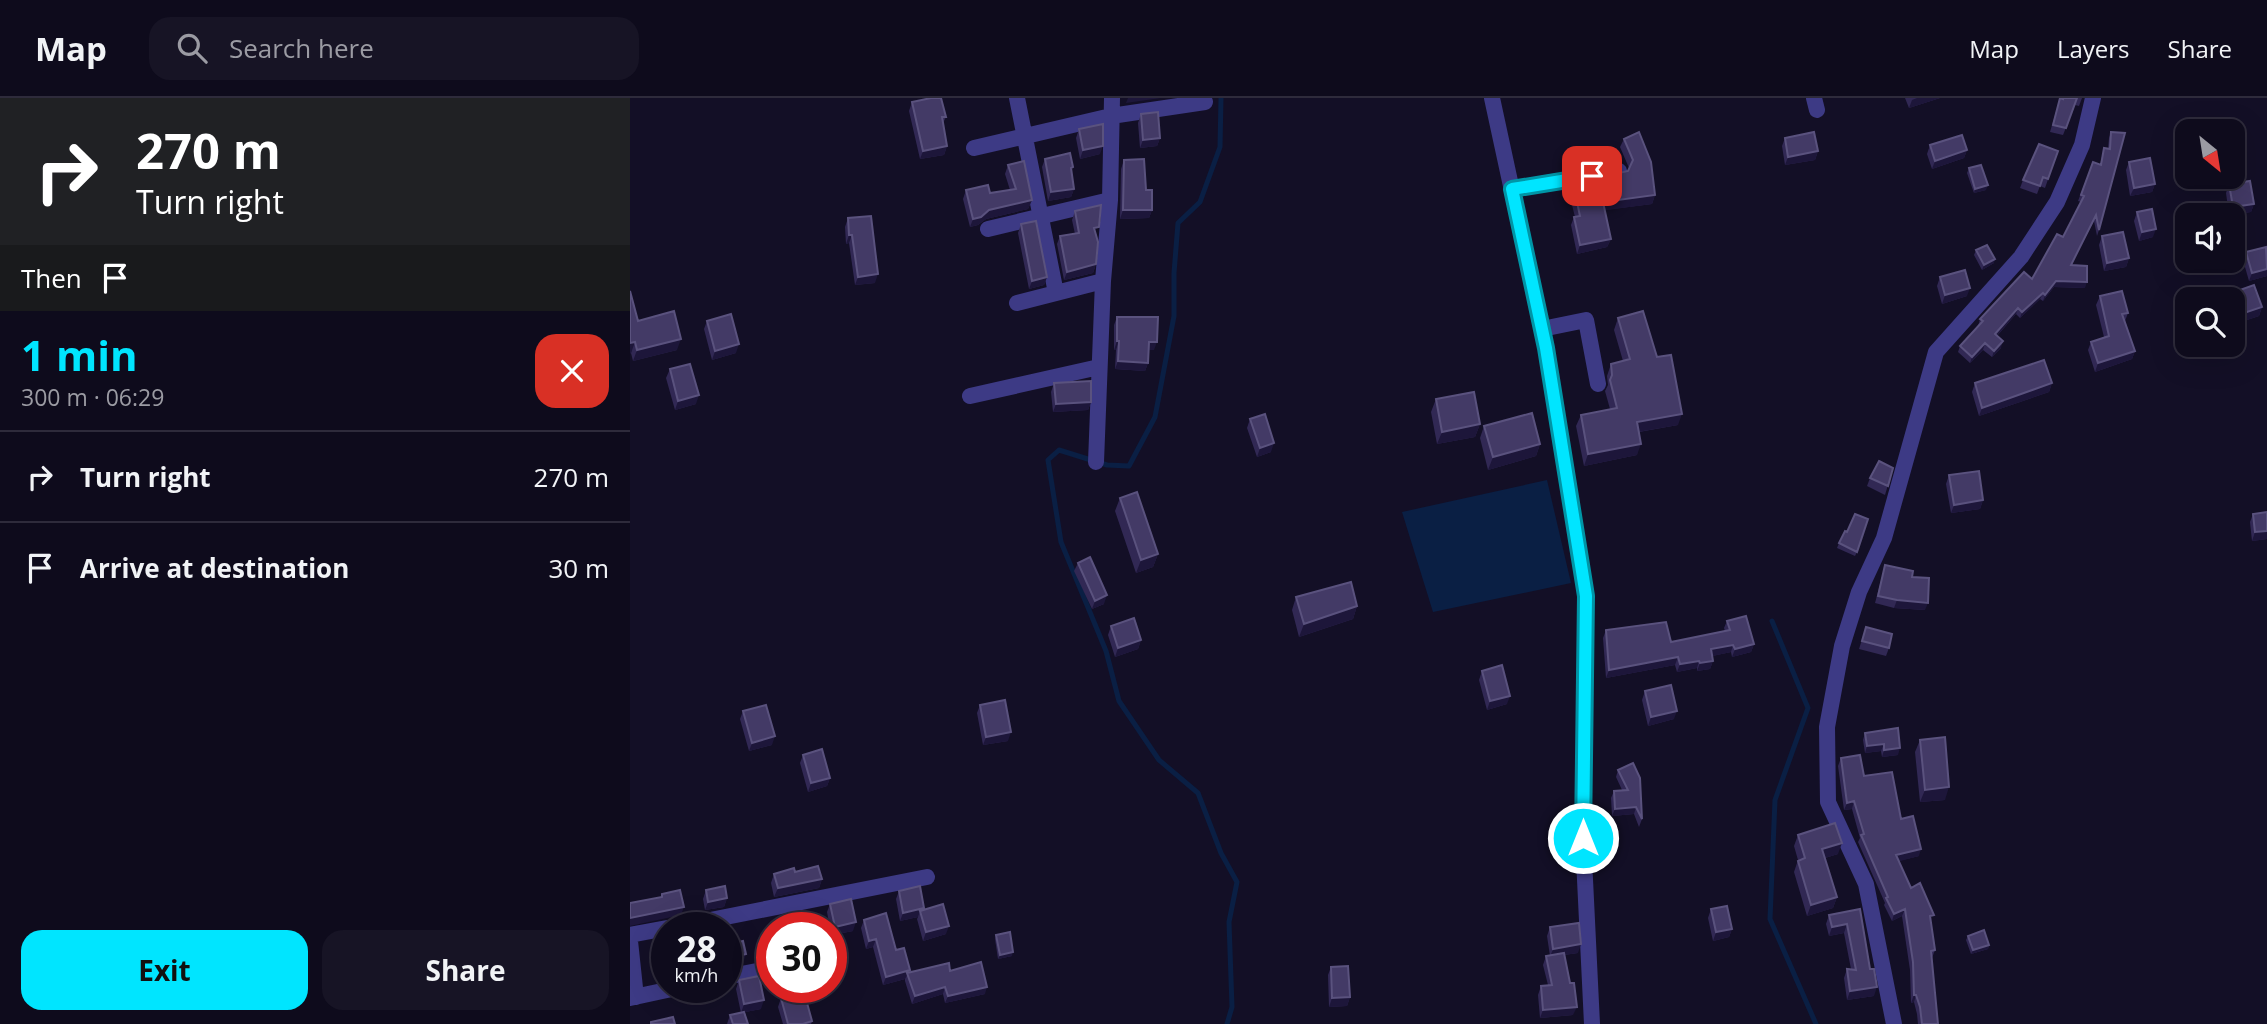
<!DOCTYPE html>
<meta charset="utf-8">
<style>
:root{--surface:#0e0b1c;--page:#171425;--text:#f1f3f6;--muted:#9b9ba3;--line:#2e2b3b;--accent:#00e5ff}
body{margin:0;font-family:"Open Sans",sans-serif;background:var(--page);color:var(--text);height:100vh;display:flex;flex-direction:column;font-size:26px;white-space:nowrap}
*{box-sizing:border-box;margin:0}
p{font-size:23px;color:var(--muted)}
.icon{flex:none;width:38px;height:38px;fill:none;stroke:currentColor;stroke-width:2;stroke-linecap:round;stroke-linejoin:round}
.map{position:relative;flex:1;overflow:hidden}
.side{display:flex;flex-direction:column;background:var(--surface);width:630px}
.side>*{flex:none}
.top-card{background:#202124;color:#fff;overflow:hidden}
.needle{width:46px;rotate:150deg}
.controls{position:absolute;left:1545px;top:21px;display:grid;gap:14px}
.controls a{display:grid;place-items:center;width:70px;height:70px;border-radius:14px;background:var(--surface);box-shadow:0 7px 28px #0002,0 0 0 2px var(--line);font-size:35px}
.speed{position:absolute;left:21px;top:814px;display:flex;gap:14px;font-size:35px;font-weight:700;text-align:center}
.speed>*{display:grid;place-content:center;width:91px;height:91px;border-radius:50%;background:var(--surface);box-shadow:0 7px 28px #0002,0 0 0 2px var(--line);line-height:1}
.speed small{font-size:18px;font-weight:400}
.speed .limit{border:10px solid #d22;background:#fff;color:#111}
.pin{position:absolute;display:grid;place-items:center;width:60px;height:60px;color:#fff;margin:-30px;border-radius:14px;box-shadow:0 4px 10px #0006}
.me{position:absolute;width:77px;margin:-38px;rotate:0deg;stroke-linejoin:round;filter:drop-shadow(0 0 5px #0008)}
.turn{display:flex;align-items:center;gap:24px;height:147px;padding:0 21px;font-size:32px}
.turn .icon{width:91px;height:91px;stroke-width:2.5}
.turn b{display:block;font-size:49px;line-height:60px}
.then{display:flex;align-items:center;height:66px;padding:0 21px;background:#0003;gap:14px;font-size:26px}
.round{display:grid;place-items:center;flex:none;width:74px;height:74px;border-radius:21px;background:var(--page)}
.overview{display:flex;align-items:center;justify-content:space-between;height:119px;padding:0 21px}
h1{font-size:42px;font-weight:700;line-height:52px;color:var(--accent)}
.button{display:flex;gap:14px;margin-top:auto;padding:14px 21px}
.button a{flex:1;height:80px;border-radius:21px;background:var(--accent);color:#111;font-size:28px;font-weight:700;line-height:80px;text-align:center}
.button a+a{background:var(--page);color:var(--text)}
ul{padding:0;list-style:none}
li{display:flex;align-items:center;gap:21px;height:91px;padding:0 21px;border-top:2px solid var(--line)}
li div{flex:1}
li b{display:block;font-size:26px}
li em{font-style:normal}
header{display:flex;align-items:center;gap:42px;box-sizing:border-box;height:98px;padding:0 35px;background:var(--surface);border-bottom:2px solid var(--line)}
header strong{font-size:33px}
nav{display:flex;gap:38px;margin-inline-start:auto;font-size:24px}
.search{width:490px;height:63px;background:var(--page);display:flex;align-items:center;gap:18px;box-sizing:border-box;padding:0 24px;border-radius:21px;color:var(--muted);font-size:26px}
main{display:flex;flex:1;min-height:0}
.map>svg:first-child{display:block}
</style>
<header>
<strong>Map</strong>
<div class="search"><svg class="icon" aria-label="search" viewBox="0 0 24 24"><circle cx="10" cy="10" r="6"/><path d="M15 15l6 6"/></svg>Search here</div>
<nav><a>Map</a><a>Layers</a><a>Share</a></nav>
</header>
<main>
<section class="side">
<div class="top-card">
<div class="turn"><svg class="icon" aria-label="right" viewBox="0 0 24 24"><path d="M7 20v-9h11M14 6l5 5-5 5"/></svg><div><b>270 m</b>Turn right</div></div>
<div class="then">Then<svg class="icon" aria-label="arrive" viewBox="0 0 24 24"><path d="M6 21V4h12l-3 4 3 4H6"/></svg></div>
</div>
<div class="overview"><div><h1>1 min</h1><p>300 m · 06:29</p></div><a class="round" style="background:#d93025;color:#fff"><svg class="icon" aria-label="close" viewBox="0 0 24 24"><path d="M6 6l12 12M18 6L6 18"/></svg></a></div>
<ul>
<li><svg class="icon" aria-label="right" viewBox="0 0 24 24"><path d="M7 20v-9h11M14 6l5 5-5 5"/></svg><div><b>Turn right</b></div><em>270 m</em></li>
<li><svg class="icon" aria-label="arrive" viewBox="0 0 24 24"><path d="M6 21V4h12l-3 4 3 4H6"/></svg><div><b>Arrive at destination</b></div><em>30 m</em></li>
</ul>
<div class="button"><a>Exit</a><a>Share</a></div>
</section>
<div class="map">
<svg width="1637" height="926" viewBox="0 0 1637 926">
<rect width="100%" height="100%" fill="#130f26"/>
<path fill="#0a1f44" d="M917,382l24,103 -138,29 -31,-100z"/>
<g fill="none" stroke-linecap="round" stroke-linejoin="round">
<path stroke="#0a1f44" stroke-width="5" d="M591,0l-1,49 -20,55 -22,21 -4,50v43l-19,101 -26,49 -22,-1 -48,-15 -11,10 13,82 45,109 13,50 40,59 39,33 23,60 16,29 -8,40 3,85 -5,17
M1142,523l36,87 -33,92 -5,119 46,105"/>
<path stroke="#3d3a85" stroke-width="16" d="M387,0l39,195
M862,0l54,250 40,248 -3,242 9,186
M1184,0l3,12
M344,50l137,-32 94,-14
M882,91l107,-18
M358,131l122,-29
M387,205l86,-22
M912,231l44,-9 12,64
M340,298l129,-29
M466,364l7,-181 7,-81 2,-102
M40,830l257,-51
M0,837l37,-7
M0,843l6,56
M96,879l46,-9
M0,900l51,-11
M1264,926l-28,-140 -38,-82 -1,-75 15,-81 17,-54 25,-54 52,-186 85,-95 36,-55 25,-57 11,-47"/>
</g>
<path fill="#312854" d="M1275,0h35l-31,10z
M1430,0h22l-3,8 -4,-1 -12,30 -13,-3z
M282,4l34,15 -3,6 4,23 -3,9 -24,4 -11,-48z
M511,16l19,24 -3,8 -17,2 -2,-25z
M449,31l21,25 -20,5 -4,-21z
M1481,34l14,1 -26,97 -2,6 -3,-15 -23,44 14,23 -31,-1 -11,14 -3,-2 -20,19 -4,-4 -19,22 4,12 -9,9 -9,-7 -13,13 -12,-11 2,-6 18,-20 2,-7 52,-40 31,-42 18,-35 -3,-1 15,-39 7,3 4,-17h4l1,-10z
M1155,40l33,13 -3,9 -30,5 -3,-19z
M994,41l31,56 -3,9 -48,6 7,29 -4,8 -30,7 -6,-29 3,-8h1l-4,-16 4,-8 20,-5 3,-7 30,-10 1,-3 -9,-21z
M1300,47l37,5 -3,8 -32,11 -5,-15z
M1428,53l-13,37 -5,-2 -3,8 -17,-6 3,-8z
M415,61l26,14 3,16 -3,8 -23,4 -6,-34z
M494,62l22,30 6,20 -3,8 -29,1 1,-50z
M1499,64l26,22 -3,8 -22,4 -4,-26z
M378,67l24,35 -4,9 -42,10 -8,6 -8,2 -7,-28 3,-9 24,3 20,-3 -5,-16z
M1339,70l17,22 -12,3 -7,-20z
M1599,86l25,20 -3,8 -22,3 -3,-22z
M445,113l21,24v29l-3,9 -29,7 -7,-36 3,-8 15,-2 -3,-14z
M1507,114l16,25 -14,4 -5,-20z
M218,120l27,65 -20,2 -6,-42 -3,1 -1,-17z
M391,126l26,53 -3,8 -15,4 -11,-56z
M1472,138l27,22 -3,9 -22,4 -5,-26z
M1346,152l18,13 -12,7 -8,-15z
M1637,153v25l-18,5 -6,-21 3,-8z
M1310,179l27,19 -25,8 -5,-18z
M1604,194l28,15 -3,9 -21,7 -5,-15v-9h-2z
M1470,198l28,17 -3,8 10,30 -3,8 -37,13 -7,-22 3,-8 13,-5 -8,-32z
M487,219l37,33h-5l-1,13 -3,8 -30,-2 1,-19h-2v-25z
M988,220l60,107 -39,7 -2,23 -53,11 -8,-40 5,-11 29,-6 -5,-18 3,-6 -1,-9 4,-12 12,-3 -9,-31z
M8,223l39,29 -44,11 -2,-8z
M77,223l29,32 -24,7 -8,-31z
M40,271l26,35 -21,6 -9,-32z
M424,285l37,19 -3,8 -35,2 -2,-20z
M1345,285h77l-3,9 -70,24 -7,-24z
M806,301l44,25 -5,13 -38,7 -6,-32z
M620,321l21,33 -14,5 -10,-29z
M854,328l56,18 -4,12 -48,14 -8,-32z
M1263,370l-8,27 -18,-9 3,-8z
M1319,377l34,25 -3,9 -29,4 -5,-29z
M490,400l38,56 -5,13 -17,6 -21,-62z
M1637,414v27l-15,2 -2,-19 3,-8z
M1209,445l18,9 -2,4 -18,-8z
M448,465l26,41 -12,5 -18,-38z
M1255,467l27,12 13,33 -31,-2 -19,-5z
M666,499l61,9 -4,13 -54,18 -7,-27z
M1097,523l27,23 -3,8 -19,5 -1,-5 -19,4 1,5 -3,8 -13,2v-3l-20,4 -2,-7 -69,13 -3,-40 3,-8 65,12 54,-11 -1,-3z
M481,528l30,14 -3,9 -23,8 -7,-22z
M1236,529l23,21 -3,8 -27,-7z
M852,573l25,33 -20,6 -8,-30z
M1015,593l29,28 -26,7 -6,-26z
M350,607l28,36 -25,4 -6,-32z
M113,613l29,34 -23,6 -9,-32z
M1268,630v27l-16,2 -1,-6 -16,2 -2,-13 2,-7z
M1290,642l25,60 -25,2 -5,-50z
M173,657l27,23 -3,8 -19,6 -8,-29z
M1211,660l23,18 37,43 18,37 -21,5 13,27 20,34 4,28 -3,8 6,66h-20l-1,-10 -3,-12 -3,1 -1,-33 -8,-54 -10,5 -8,-16 1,-2 -27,-61 2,-4 -8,-29 -8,1 -6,-44z
M988,672l24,49 -3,8 -5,-13 -22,2 -1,-18 3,-7 8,-1 -6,-13z
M1168,737l40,19 -13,4 12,39 -4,11 -26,8 -13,-44 4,-12 -4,-14z
M165,774l27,7 -3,9 -45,9 -3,-14 3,-9z
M76,792l21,8 -3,9 -19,3 -2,-11z
M269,793l25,17v2l22,24 -23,7 -6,-22 1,-2 -18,4 -4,-22z
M200,806l23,27 -21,4 -1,-7h-1l-3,-16z
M1081,811l21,20 -3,8 -16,4 -5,-23z
M1230,811l14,87 -27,4 -3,-22 3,-9h4l-7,-36 -15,3 -3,-12 3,-9z
M234,822l32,30 13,23 41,-2 35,23 -40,9 -2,-9 -31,10 -7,-23v-2l-22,6 -10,-38 -7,2 -5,-21z
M920,829l28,26 -14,2 9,60 -33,3 -2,-23 3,-9 7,-1 -5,-20 3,-9h4l-3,-20z
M366,837l16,21 -14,3 -3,-20z
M1338,838l21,9 -1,4 -17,5 -5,-14z
M701,869l19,30 -3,9 -18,1 -1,-32z
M109,882l22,29 -16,3 3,12h-21l3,-9 11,-2 -5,-24z
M151,900l31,23 -1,3h-28l-5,-17z"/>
<path fill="#1d163a" d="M498,0h33l-35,5z
M1287,0h23l-31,10 3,-8z
M530,40l-3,8 -17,2 3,-8z
M317,48l-3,9 -24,4 3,-8z
M473,48l-3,8 -20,5 3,-9z
M1337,52l-3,8 -32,11 3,-8z
M1188,53l-3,9 -30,5 3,-8z
M1571,79h23l-25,6z
M1525,86l-3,8 -22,4 4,-8z
M1358,87l-2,5 -12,3 1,-4z
M444,91l-3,8 -23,4 3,-9z
M1025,97l-3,9 -52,7 3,-9z
M402,102l-4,9 -42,10 -8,6 -8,2 3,-8 16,-9z
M1624,106l-3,8 -21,3 3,-8z
M493,112h29l-3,8 -29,1z
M1526,131l-3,8 -14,4 3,-9z
M219,137h3l-3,8 -3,1z
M981,141l-4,8 -30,7 3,-9z
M1499,160l-3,9 -22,4 3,-8z
M1365,161l-1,4 -12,7 2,-5z
M466,166l-3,9 -29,7 3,-8z
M1637,171v7l-18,5 3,-8z
M248,176l-3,9 -20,2 3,-8z
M417,179l-3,8 -15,4 3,-8z
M1426,183l31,1 -2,6 -31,-1 -11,14 2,-6z
M1340,190l-3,8 -25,8 3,-9z
M1413,195l-3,6 -20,19 2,-6z
M1632,209l-3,9 -21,7 3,-9z
M1388,210l-2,6 -23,26 2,-6z
M51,241l-4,11 -44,11 4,-11z
M487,243h2l-3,9h-2z
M1373,243l-2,7 -9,9 2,-6z
M5,244l-4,11 -1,1v-11z
M519,244h8l-3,8h-8z
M1355,245l-2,7 -13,13 2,-6z
M109,246l-3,9 -24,7 3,-9z
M1505,253l-3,8 -37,13 3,-9z
M488,263l30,2 -3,8 -30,-2z
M1422,285l-3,9 -70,24 3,-8z
M69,297l-3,9 -21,6 3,-9z
M461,304l-3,8 -35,2 3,-8z
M1052,316l-4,11 -46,8 5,-11z
M850,326l-5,13 -38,7 5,-12z
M644,345l-3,9 -14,5 3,-9z
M910,346l-4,12 -48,14 5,-13z
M1011,346l-4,11 -53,11 4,-12z
M1353,402l-3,9 -29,4 3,-8z
M1637,433v8l-15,2 3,-9z
M528,456l-5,13 -17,6 5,-13z
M477,497l-3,9 -12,5 3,-8z
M1267,502l31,3 -3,7 -31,-2z
M727,508l-4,13 -54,18 5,-13z
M511,542l-3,9 -23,8 3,-9z
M1124,546l-3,8 -19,5 3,-8z
M1103,547l-2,7 -23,5 3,-8z
M1048,559l-3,8 -69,13 3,-8z
M1069,563l-2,7 -20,4 3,-8z
M1083,563l-3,8 -13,2 3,-8z
M880,598l-3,8 -20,6 3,-9z
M1047,613l-3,8 -26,7 3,-9z
M381,634l-3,9 -25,4 3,-8z
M145,638l-3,9 -23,6 3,-8z
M1254,646l-3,7 -16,2 2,-7z
M1270,650l-2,7 -16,2 2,-7z
M200,680l-3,8 -19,6 3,-9z
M1319,689l-4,13 -25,2 5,-12z
M1224,703l-2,8 -8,1 3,-7z
M1006,709l-2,7 -22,2 3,-7z
M1212,745l-4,11 -20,6 4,-11z
M1291,751l-2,7 -26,7 3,-8z
M192,781l-3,9 -45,9 4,-9z
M1207,799l-4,11 -26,8 4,-11z
M97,800l-3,9 -19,3 3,-8z
M54,809l-3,8 -51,11v-8z
M294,810l-2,8 -2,-5 -2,6 -18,4 3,-8z
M1275,811l-3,7 -10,5 2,-7z
M226,824l-3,9 -21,4 3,-8z
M1217,826l-3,9 -15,3 3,-9z
M319,828l-3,8 -23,7 3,-9z
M1102,831l-3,8 -16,4 3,-9z
M246,841l-3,8 -7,2 3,-8z
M951,846l-3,9 -28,4 3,-8z
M1359,847l-1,4 -17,5 2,-4z
M383,854l-1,4 -14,3 2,-4z
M116,856l-3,9 -17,4v-8z
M280,872l-5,9 -22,6 3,-8z
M315,889l-2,7 -31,10 3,-8z
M357,889l-2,7 -40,9 3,-7z
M1247,889l-3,9 -27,4 3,-9z
M1284,897h2l-2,7 -3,1z
M720,899l-3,9 -18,1 3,-9z
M134,902l-3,9 -20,4 3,-9z
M947,909l-4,8 -33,3 3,-8z"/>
<path fill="#433a66" stroke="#5a527e" stroke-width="2" d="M301,0h10l5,19h-4l5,29 -24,5 -11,-49z
M1430,0l3,1v-1h14l-11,30 -13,-3z
M528,14l2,26 -17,2 -2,-26z
M473,26v22l-20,4 -4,-21z
M1009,34l12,30 4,33 -52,7 8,37 -31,6 -6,-28 6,-1 -5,-23 26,-7 -3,-5 8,-5 22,-5 5,-11 -9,-21z
M1184,34l4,19 -30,6 -3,-19z
M1481,34l14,1 -26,97 -3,-15 -25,50 16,1v16l-31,-1 -11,14 -2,-2 -21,19 -4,-4 -23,26 8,7 -9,10 -9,-8 -13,14 -12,-11 23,-25 -3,-2 44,-47 8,7 25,-45 6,3 21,-41 -3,-1 12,-33 8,3 3,-17 6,1z
M1332,37l5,15 -32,11 -5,-16z
M1409,46l19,7 -10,28 -5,-2 -3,9 -17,-6z
M440,55l3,14 -2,1 3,21 -23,3 -6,-33z
M1520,60l5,26 -21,4 -5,-26z
M514,61l2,31h6v20h-29l1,-50z
M394,63l8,39 -43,10 -8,7 -8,2 -7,-29 22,-5 2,8 26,-4 -8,-24z
M1351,67l7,20 -13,4 -6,-21z
M1620,83l4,23 -21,3 -4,-23z
M471,107l-2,22 -5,1 4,14 -2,22 -29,8 -7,-36 19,-3 -4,-22z
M1522,111l4,20 -14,3 -5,-20z
M241,118l7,58 -20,3 -6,-42h-3l-1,-17z
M406,123l11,56 -15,4 -11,-57z
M1493,134l6,26 -22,5 -5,-27z
M1357,147l8,14 -11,6 -8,-15z
M1636,149l1,22 -15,4 -6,-21z
M1335,172l5,18 -25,7 -5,-18z
M1624,187l8,22 -21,7 -7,-22z
M0,193l8,30 36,-10 7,28 -44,11 -2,-8 -5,1z
M1492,193l6,22 -6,1 13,37 -37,12 -7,-21 18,-6 -9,-40z
M1013,213l14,46 14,-2 11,59 -45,8 4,22 -53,10 -7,-39 36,-7 -7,-28 2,-5 -1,-11 19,-5 -12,-41z
M101,216l8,30 -24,7 -8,-30z
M487,219h41l-1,25h-8l-1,21 -30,-2 1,-20h-2z
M1414,262l8,23 -70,25 -7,-25z
M60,266l9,31 -21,6 -8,-32z
M461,283v21l-35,2 -2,-21z
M844,294l6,32 -38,8 -6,-33z
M902,315l8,31 -47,13 -9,-31z
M635,316l9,29 -14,5 -10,-29z
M1249,363l14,7 -5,18 -18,-8z
M1349,373l4,29 -29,5 -5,-30z
M507,394l21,62 -17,6 -21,-62z
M1637,414v19l-12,1 -2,-18z
M1225,416l13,5 -11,33 -18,-9 6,-12 2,1z
M460,459l17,38 -12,6 -17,-38z
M1255,467l28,6 -1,6 17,1 -1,25 -31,-3 -19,-4z
M721,484l6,24 -53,18 -8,-27z
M1116,518l8,28 -19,5 -2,-4 -22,4 2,12 -13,2 -1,-2 -19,3 -2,-7 -69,13 -3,-40 60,-8 5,20 59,-12 -3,-9z
M504,520l7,22 -23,8 -7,-22z
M1236,529l26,7 -3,14 -27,-7z
M872,567l8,31 -20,5 -8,-30z
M1041,587l6,26 -26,6 -6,-26z
M375,602l6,32 -25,5 -6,-32z
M136,607l9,31 -23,7 -9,-32z
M1268,630l2,20 -16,2v-6l-17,2 -2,-13z
M1315,639l4,50 -24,3 -5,-50z
M192,651l8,29 -19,5 -8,-28z
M1230,657l4,21 28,-4 9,47 12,-3 8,33 -25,6 15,33 9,-5 14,32 -4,1 5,34 -4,1 7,73h-16l-2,-17 -4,-12h-2l-1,-33 -8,-53 -11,5 -8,-16 2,-1 -27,-62 3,-1 -10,-33 -7,2 -6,-45z
M1003,665l7,15 2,41 -6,-12 -21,2 -1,-18 14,-1 -10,-20z
M1205,725l7,20 -20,6 15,48 -26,8 -13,-44 7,-3 -7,-23z
M188,768l4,13 -44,9 -4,-14 20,-6 1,4z
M95,788l2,12 -19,4 -2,-12z
M290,788l4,22 -21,5 -4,-22z
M50,792l4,17 -54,11v-15l32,-6v-3z
M221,801l5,23 -21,5 -5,-23z
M313,806l6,22 -23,6 -6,-21z
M1097,808l5,23 -16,3 -5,-23z
M1230,811l10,60h4l3,18 -27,4 -3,-22 9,1 -9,-46 -15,3 -3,-12z
M256,815l10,37 8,-2 6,22 -24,7 -10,-38 -7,2 -5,-21z
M949,825l2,21 -28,5 -3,-22z
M1354,832l5,15 -16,5 -5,-14z
M380,834l3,20 -13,3 -4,-20z
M113,843l3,13 -20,5v-14z
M934,855l6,30h4l3,24 -34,3 -2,-24 11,-1 -6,-29z
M351,864l6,25 -39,9 -3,-9 -30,9 -8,-23 42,-10 1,8z
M718,868l2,31 -18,1 -1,-31z
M129,878l5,24 -20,4 -5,-24z
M174,894l8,29 -9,3h-15l-7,-26z
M114,914l4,12h-15l-3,-9z
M43,919l2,7h-24v-2z"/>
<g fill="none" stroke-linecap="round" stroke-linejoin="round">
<defs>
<path id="route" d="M953,740l3,-242 -40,-248 -34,-159 80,-13"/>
</defs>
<use href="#route" stroke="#0095a6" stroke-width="18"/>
<use href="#route" stroke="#00e5ff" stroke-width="12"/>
</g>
</svg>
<div class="controls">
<a><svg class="needle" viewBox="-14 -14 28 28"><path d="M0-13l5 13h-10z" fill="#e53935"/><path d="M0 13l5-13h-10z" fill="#9b9ba3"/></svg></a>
<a><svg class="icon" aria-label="sound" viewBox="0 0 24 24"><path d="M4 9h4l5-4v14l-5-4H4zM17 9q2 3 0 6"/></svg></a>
<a><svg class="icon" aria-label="search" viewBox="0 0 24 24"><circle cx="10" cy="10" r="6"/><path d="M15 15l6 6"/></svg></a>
</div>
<div class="speed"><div>28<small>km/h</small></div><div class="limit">30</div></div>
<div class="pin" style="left:962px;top:78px;background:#d93025"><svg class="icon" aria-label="arrive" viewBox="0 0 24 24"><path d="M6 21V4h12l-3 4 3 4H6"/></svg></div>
<svg class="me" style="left:953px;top:740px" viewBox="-20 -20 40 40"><circle r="17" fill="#00e5ff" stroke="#fff" stroke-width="3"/><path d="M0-11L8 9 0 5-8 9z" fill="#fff"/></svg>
</div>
</main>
